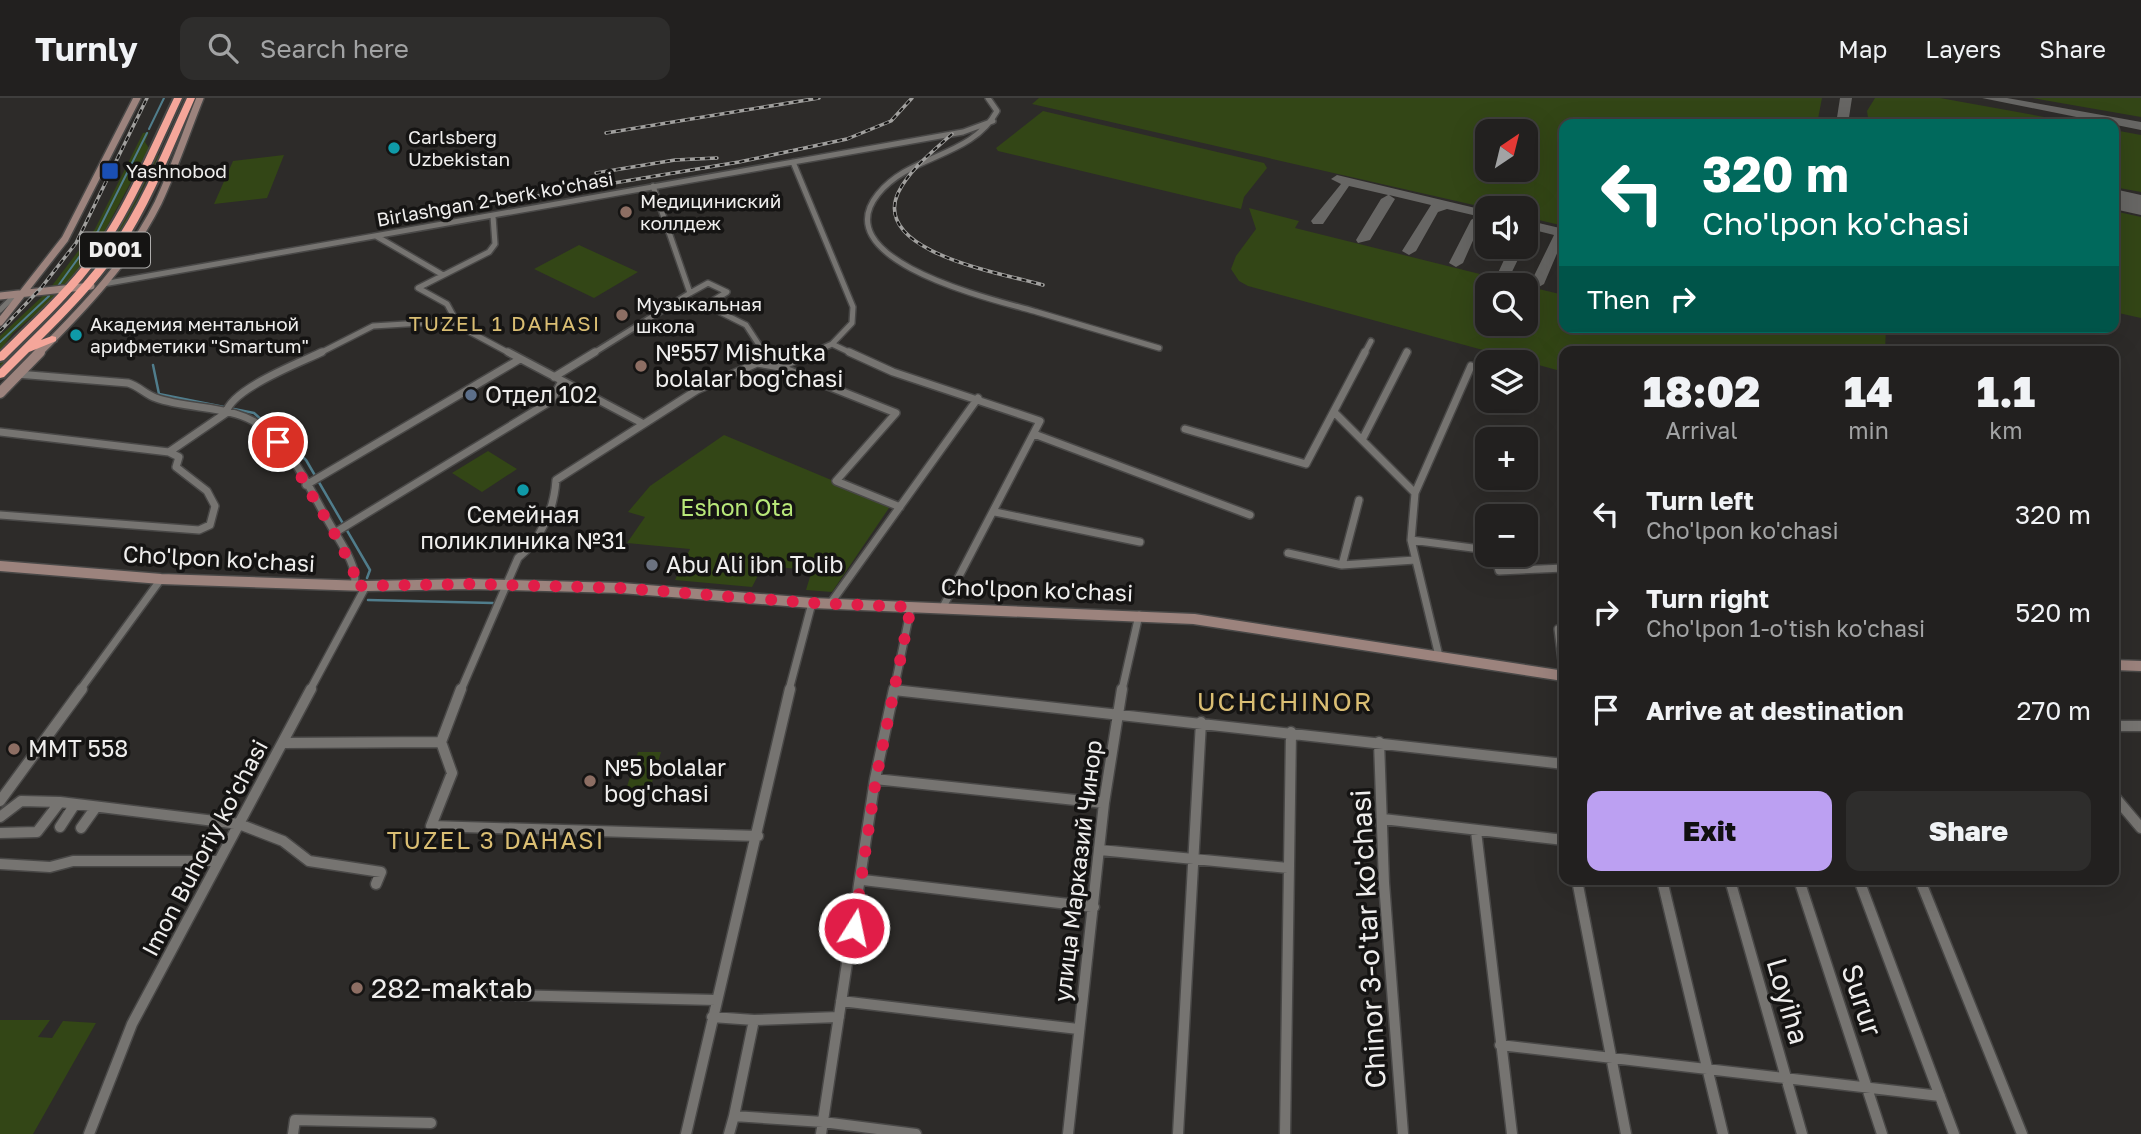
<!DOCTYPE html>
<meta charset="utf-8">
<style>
:root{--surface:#22201f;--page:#2e2d2c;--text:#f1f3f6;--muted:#a2a3a4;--line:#3f3e3d;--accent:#bca0f2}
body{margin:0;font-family:"Golos Text",sans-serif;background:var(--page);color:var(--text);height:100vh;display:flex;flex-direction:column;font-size:26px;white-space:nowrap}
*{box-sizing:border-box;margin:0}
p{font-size:23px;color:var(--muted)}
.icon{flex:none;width:38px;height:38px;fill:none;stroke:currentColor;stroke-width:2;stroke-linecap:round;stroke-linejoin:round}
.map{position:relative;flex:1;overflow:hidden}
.side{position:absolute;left:1559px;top:248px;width:560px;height:539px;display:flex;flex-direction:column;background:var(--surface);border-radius:14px;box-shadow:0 7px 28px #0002,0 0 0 2px var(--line)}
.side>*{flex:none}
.top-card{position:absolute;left:1559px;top:21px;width:560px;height:214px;border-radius:14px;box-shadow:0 7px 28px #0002,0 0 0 2px var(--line);background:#00695c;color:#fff;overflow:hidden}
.needle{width:46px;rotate:35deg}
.fabs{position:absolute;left:1475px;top:21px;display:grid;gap:14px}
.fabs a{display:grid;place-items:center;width:63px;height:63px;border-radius:14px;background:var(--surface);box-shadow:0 7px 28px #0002,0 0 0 2px var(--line);font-size:35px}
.pin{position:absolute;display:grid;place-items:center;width:60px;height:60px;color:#fff;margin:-30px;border:4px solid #fff;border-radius:50%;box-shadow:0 2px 7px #0007}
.me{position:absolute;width:77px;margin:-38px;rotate:10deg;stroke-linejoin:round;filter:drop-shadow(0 0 5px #0008)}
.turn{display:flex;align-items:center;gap:24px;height:147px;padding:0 28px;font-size:32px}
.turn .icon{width:91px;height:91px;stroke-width:2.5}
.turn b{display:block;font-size:49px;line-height:60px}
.then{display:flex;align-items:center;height:66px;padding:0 28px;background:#0003;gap:14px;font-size:26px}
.eta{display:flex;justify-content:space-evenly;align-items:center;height:119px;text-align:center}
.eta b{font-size:42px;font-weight:800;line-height:49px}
.button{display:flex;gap:14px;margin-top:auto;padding:14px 28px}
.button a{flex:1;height:80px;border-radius:14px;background:var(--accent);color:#111;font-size:28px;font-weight:800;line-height:80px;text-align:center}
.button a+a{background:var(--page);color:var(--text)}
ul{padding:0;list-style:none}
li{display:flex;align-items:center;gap:21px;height:98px;padding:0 28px}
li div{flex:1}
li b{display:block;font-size:26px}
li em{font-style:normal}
header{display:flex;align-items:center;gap:42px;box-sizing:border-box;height:98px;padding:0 35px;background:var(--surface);border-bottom:2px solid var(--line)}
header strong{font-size:33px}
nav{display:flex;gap:38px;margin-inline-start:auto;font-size:24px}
.search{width:490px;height:63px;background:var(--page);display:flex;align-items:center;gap:18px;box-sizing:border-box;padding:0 24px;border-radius:14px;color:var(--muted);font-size:26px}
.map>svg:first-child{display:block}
</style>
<header>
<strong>Turnly</strong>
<div class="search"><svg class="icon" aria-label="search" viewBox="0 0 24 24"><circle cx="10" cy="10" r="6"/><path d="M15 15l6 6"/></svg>Search here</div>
<nav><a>Map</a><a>Layers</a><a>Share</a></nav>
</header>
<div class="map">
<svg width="2141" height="1036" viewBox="0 0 2141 1036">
<rect width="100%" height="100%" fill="#2d2b29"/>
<path fill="#334616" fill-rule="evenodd" d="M1039,0h783l-5,26 -44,-4 -2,4h-207v102l-38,-9v-9h-39l-455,-104zM1488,33h38v39h-38z
M1875,0h65l143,26h-214l-2,-13z
M2032,0h109v19z
M1043,13l221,52 3,5 -23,29 -3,12 -243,-58 -2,-3z
M2114,32l27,5v57l-27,-5z
M149,34l-4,10 4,6 -48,90 -40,53h-13l47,-62 48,-96z
M159,57l-32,65 -31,47 -96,101v-4l93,-96 31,-48 32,-64z
M284,57l-17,43 -53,6 19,-43z
M1249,110l50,13 -4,7 229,57h-36v39h38v-38l38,9v32h322l-1,25h-321v20l-316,-86 -9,-5 -8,-12 5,-13 20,-27z
M2114,113l27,6v101l-27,-6z
M579,147l59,27 -44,26 -60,-29z
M55,195l-1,3h3l-44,37 -13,18v-15l45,-42z
M724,337l167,70 -59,87 -26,-2 6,-20 -49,-4 -11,21 -77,-7 15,-31 -63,-6 18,-26 -17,-5 22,-26z
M488,353l29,18 -35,23 -30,-19z
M638,654h23l-13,44h-24z
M0,922h50l-12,17 14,1 11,-17 33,2 -63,111h-33z"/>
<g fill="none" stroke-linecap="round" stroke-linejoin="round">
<path stroke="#507d8c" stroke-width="2" d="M149,31l15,-31
M58,188l40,-55 49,-98
M0,244l49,-46"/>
<path stroke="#507d8c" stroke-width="2.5" d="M153,267l6,29 95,19 52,47 64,110 -3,8
M368,502l125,3"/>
<path fill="#676664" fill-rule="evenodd" d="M1840,0h12l-4,26h-12z
M1982,0h25l134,24v8z
M1337,77l151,36v8l-5,-1 -20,45 -7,4 -7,-4 22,-43 6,-4 -30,-7 -9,3 -22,39 -7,4 -7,-4 29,-46 -42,-10 6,4 -25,41 -12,3 -2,-3 25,-41 7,-4 -39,-9 -26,38h-10l-2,-3 30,-37 -10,-5z
M1526,122l38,9v8l-20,47 -7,4 -7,-4 24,-49 -28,-7z
M1510,149h14l-15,31h-10l-2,-3z"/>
<path fill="#676664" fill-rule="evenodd" d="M2114,91l27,6v20l-27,-6z"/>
<defs>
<path id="street-far2" d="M988,0l9,13c-26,47 -87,43 -119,83 -55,68 122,107 159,118 41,12 81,24 122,36
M793,64l60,145 -1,16 -20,21 -22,10
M376,138l67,39
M103,186l860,-152 30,-11
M690,195l18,-10 19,9 -21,13 40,20 15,23 -12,6
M0,212l16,-16
M459,228l-12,-22 -29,-16 71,-36 6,-8 -2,-28
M832,246l21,10
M318,256l55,-28 65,-4 21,4 52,28
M592,256l98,-61 -37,-107
M1364,256l7,-13"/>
<path id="street-far1" d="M508,254l134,71
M752,254l-4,2 9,9
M849,254l44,20 147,49 -97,186
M780,269l116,46 -60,68 64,26
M17,276l111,9c11,3 18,12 28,15 25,9 54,8 80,16 50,14 71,72 95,112 9,16 28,41 23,59
M554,279l41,-25
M1334,314l81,81 -4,47 28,116
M1185,331l121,35 59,-112
M0,334l169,20 10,5 -3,10 31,24 8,15 -5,19 -11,5 -199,-15
M1034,336l216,81
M1362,342l45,-88
M169,354l57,-39c5,-24 73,-50 96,-61
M306,387l214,-126
M1415,395l56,-127
M995,414l145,30
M336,434l215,-131 11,-20
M1411,442l77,10
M1288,455l54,12 73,-5
M1495,457l4,16 65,-3
M1342,467l17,-65
M830,506l148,-206
M1558,531l6,47
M80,592l81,-111
M310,592l56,-104
M461,592l57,-132c23,-19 36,-48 38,-78l141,-90 60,-27 23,4 34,-15
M789,592l23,-87
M894,592h3
M894,592l17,-83
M1122,592l17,-75"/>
<path id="street" d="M461,591l-20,53 11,31 -21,53 327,10
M894,592l670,74
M2114,628h27
M1379,644l5,141 19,251
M283,645l158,-1
M875,681l229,24
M2114,698l27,32
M0,703l82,-112
M0,719l21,-16 39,1 179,22 44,17 26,20 72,11 -5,12
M1383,721l181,21
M60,729l15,-23
M81,730l15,-21
M1476,733l36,303
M0,735l37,-1 23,-30
M1100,752l188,18
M0,766l50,3 23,-6h146
M863,782l231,27
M1577,782l49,254
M1662,782l61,254
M1730,782l72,254
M1799,782l83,254
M1859,782l95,254
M1920,782l102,254
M465,896l251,6
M841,903l237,28
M712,919l42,3 85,-3
M754,922l-20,96 89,6 93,12
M1500,947l440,51
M89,1036l43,-110 179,-335
M293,1036l2,-14 136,3
M686,1036l104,-445
M729,1036l5,-18
M821,1036l54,-355 19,-90
M1068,1036l36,-331 18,-114
M1178,1036l23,-412
M1285,1036l6,-402"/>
<path id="secondary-far1" d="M0,198l91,-10
M0,224l65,-83 72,-141
M38,256c46,-46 91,-93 120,-151 16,-34 28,-70 42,-105"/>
<path id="secondary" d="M0,295l40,-41
M0,468l161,13 205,7 103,-2 152,4 191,15 382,16 370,57
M2114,567l27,1"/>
<path id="highway" d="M174,0h8c-27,58 -52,118 -90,169 -26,34 -58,63 -88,93l-4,1v-9c29,-29 60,-57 85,-89 38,-50 62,-109 89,-165z
M187,0h8c-21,47 -40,96 -67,140 -24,38 -55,70 -87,102l11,-4 4,1v4l-27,11 -25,25 -4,1v-9c41,-42 86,-82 118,-132 28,-43 47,-92 69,-139z"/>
</defs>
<use href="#street-far2" stroke="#494847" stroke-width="8"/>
<use href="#street-far1" stroke="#494847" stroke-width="10"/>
<use href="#street" stroke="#494847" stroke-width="13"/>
<use href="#secondary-far1" stroke="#494847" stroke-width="10"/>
<use href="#secondary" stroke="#494847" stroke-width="13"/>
<use href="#highway" stroke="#494847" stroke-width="4"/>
<use href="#street-far2" stroke="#767471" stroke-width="5"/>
<use href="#street-far1" stroke="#767471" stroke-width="7"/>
<use href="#street" stroke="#767471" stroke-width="10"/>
<use href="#secondary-far1" stroke="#9c837d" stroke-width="7"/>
<use href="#secondary" stroke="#9c837d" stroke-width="10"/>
<use href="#highway" fill="#f5a69a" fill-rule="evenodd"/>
<defs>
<path id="rail" d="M606,35l213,-35
M952,36c-19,17 -43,36 -54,59 -27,60 108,81 145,92
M596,75l79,-13 42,-2
M483,107l256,-43 108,-23 44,-18 21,-23
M383,124l85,-14
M0,233l41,-43 35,-45 71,-145"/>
</defs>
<use href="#rail" stroke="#a1a09e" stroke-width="3.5"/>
<use href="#rail" stroke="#151413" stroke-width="2" stroke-dasharray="5" stroke-linecap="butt"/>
</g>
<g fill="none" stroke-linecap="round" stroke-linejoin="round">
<path stroke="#e11d48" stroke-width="12" stroke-dasharray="0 21.6" d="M278,344c16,16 18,27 29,45 18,31 36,58 49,91l-2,8 116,-2 151,4 191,15 99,4 -35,172 -22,149"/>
</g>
<g fill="#0f9aa8" stroke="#151413" stroke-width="2.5">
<circle cx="394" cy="50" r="7"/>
<circle cx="76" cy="237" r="7"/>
<circle cx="523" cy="392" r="7"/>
</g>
<rect fill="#1a4fb4" stroke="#151413" stroke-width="2.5" x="101" y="64" width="18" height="18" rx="3.5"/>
<g fill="#8d6e63" stroke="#151413" stroke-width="2.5">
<circle cx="626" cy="114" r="7"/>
<circle cx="622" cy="217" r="7"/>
<circle cx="641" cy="268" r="7"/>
<circle cx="14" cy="651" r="7"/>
<circle cx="590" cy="683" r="7"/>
<circle cx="357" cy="890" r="7"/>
</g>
<circle fill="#5c6f8a" stroke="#151413" stroke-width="2.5" cx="471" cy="297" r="7"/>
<circle fill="#6b7280" stroke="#151413" stroke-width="2.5" cx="652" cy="467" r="7"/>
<g text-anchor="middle" stroke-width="7" stroke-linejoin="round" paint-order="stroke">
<g font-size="19" fill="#efeeed" stroke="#151413" text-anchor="start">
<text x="408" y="46">Carlsberg<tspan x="408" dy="22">Uzbekistan</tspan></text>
<text x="126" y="80">Yashnobod</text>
<text x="640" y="110">Медициниский<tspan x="640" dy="22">коллдеж</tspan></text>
<text x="636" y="213">Музыкальная<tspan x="636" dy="22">школа</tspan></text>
<text x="90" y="233">Академия ментальной<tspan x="90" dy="22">арифметики "Smartum"</tspan></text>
</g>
<g font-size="19" fill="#efeeed" stroke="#151413">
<text transform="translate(495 101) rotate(-10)" y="7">Birlashgan 2-berk ko'chasi</text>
</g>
<rect fill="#151413" stroke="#aeadac" stroke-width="2" x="80" y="134.5" width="70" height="35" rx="5"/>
<g font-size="21" font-weight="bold" fill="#efeeed">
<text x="115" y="159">D001</text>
</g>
<g font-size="21" letter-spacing="2" fill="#dabe73" stroke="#151413">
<text x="505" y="233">TUZEL 1 DAHASI</text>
</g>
<g font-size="23" fill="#efeeed" stroke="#151413" text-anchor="start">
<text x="655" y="263">№557 Mishutka<tspan x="655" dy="26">bolalar bog'chasi</tspan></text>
<text x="485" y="305">Отдел 102</text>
<text x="523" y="425" text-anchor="middle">Семейная<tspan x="523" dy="26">поликлиника №31</tspan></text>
<text x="666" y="475">Abu Ali ibn Tolib</text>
<text x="28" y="659">MMT 558</text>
<text x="604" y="678">№5 bolalar<tspan x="604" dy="26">bog'chasi</tspan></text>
</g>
<g font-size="23" fill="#b8e879" stroke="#151413">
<text x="737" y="418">Eshon Ota</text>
</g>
<g font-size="23" fill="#efeeed" stroke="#151413">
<text transform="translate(219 461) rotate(3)" y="8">Cho'lpon ko'chasi</text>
<text transform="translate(1037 492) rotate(2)" y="8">Cho'lpon ko'chasi</text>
<text transform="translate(205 750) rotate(-62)" y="8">Imon Buhoriy ko'chasi</text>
<text transform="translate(1078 773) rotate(-83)" y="8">улица Марказий Чинор</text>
</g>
<g font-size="24" letter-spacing="2" fill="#dabe73" stroke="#151413">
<text x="496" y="751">TUZEL 3 DAHASI</text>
</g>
<g font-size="26" letter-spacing="2" fill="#dabe73" stroke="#151413">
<text x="1285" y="613">UCHCHINOR</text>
</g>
<g font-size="28" fill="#efeeed" stroke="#151413">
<text transform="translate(1368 841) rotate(-93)" y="10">Chinor 3-o'tar ko'chasi</text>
<text transform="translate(1862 902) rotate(72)" y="10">Surur</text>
<text transform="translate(1788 903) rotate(74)" y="10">Loyiha</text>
</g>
<g font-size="28" fill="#efeeed" stroke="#151413" text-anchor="start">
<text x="371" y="900">282-maktab</text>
</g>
</g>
</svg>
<div class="fabs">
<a><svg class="needle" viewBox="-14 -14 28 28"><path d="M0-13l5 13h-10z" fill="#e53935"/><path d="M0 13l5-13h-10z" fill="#a2a3a4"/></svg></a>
<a><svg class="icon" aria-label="sound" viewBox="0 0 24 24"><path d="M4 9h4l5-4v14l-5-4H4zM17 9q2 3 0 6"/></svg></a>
<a><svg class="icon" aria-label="search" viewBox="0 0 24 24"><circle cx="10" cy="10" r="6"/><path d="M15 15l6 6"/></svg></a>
<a><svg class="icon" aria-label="layers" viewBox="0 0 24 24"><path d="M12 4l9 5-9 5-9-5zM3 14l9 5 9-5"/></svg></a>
<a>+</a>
<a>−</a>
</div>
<div class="pin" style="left:278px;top:344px;background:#d93025"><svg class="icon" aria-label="arrive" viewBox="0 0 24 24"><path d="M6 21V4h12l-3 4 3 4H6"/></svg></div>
<svg class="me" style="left:854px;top:830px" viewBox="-20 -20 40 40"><circle r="17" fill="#e11d48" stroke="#fff" stroke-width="3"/><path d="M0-11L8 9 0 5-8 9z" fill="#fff"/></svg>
<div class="top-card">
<div class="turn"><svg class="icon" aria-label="left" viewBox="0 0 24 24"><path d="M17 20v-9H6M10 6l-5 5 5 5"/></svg><div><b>320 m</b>Cho'lpon ko'chasi</div></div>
<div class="then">Then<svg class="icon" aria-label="right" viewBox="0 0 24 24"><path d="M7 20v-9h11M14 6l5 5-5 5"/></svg></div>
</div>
<section class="side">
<div class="eta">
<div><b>18:02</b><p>Arrival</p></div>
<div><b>14</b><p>min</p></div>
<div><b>1.1</b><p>km</p></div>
</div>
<ul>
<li><svg class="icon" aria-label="left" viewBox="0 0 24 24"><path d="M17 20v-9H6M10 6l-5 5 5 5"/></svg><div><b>Turn left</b><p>Cho'lpon ko'chasi</p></div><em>320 m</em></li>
<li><svg class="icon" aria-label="right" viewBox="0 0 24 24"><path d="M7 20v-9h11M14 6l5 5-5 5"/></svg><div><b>Turn right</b><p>Cho'lpon 1-o'tish ko'chasi</p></div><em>520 m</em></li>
<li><svg class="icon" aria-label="arrive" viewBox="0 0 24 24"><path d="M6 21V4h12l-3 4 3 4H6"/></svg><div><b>Arrive at destination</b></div><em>270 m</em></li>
</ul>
<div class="button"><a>Exit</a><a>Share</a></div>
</section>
</div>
